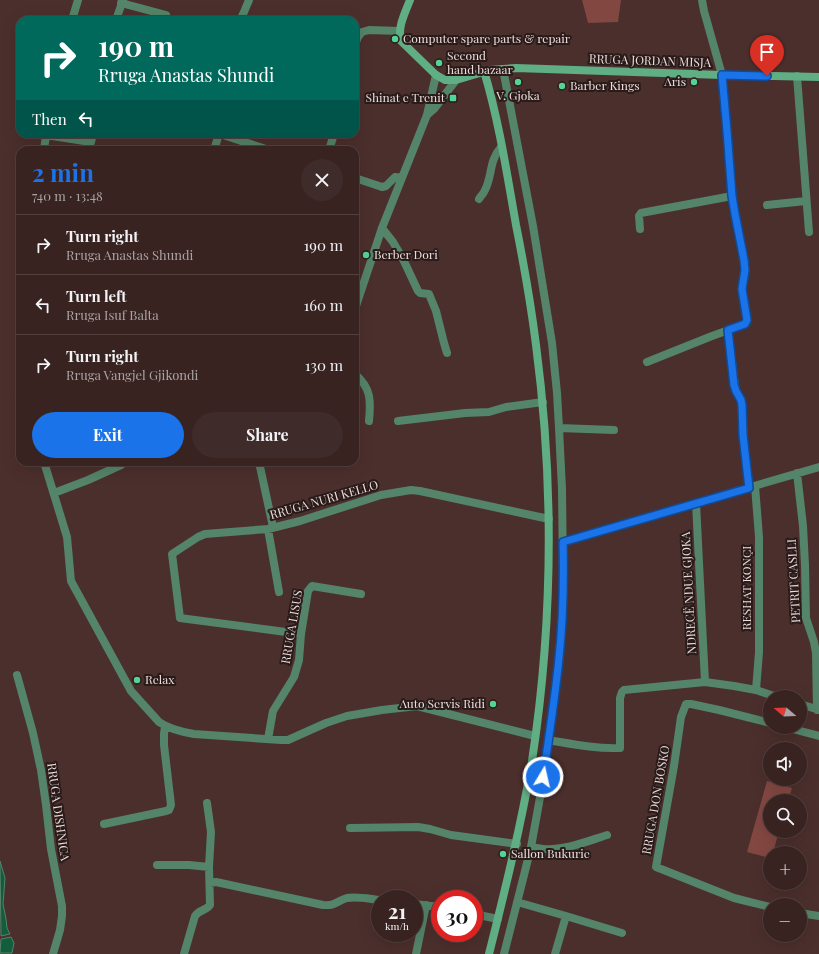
<!DOCTYPE html>
<meta charset="utf-8">
<style>
:root{--surface:#382321;--page:#3f2b2a;--text:#f1f3f6;--muted:#aba4a5;--line:#52403f;--accent:#1a73e8}
body{margin:0;font-family:"Playfair Display",serif;background:var(--page);color:var(--text);height:100vh;display:flex;flex-direction:column;font-size:15px;white-space:nowrap}
*{box-sizing:border-box;margin:0}
p{font-size:13px;color:var(--muted)}
.icon{flex:none;width:22px;height:22px;fill:none;stroke:currentColor;stroke-width:2;stroke-linecap:round;stroke-linejoin:round}
.map{position:relative;flex:1;overflow:hidden}
.details{position:absolute;left:16px;top:146px;width:343px;height:320px;display:flex;flex-direction:column;background:var(--surface);border-radius:12px;box-shadow:0 4px 16px #0002,0 0 0 1px var(--line)}
.details>*{flex:none}
.hud{position:absolute;left:16px;top:16px;width:343px;height:122px;border-radius:12px;box-shadow:0 4px 16px #0002,0 0 0 1px var(--line);background:#00695c;color:#fff;overflow:hidden}
.needle{width:26px;rotate:289deg}
.tools{position:absolute;left:763px;top:690px;display:grid;gap:8px}
.tools a{display:grid;place-items:center;width:44px;height:44px;border-radius:50%;background:var(--surface);box-shadow:0 4px 16px #0002,0 0 0 1px var(--line);font-size:20px}
.speed{position:absolute;left:371px;top:890px;display:flex;gap:8px;font-size:20px;font-weight:700;text-align:center}
.speed>*{display:grid;place-content:center;width:52px;height:52px;border-radius:50%;background:var(--surface);box-shadow:0 4px 16px #0002,0 0 0 1px var(--line);line-height:1}
.speed small{font-size:10px;font-weight:400}
.speed .limit{border:6px solid #d22;background:#fff;color:#111}
.pin{position:absolute;display:grid;place-items:center;width:34px;height:34px;color:#fff;margin:-41px -17px;border-radius:50% 50% 50% 0;rotate:-45deg;box-shadow:0 0 4px #0007}
.pin .icon{rotate:45deg}
.me{position:absolute;width:44px;margin:-22px;rotate:9deg;stroke-linejoin:round;filter:drop-shadow(0 0 3px #0008)}
.turn{display:flex;align-items:center;gap:14px;height:84px;padding:0 16px;font-size:18px}
.turn .icon{width:52px;height:52px;stroke-width:2.5}
.turn b{display:block;font-size:28px;line-height:34px}
.then{display:flex;align-items:center;height:38px;padding:0 16px;background:#0003;gap:8px;font-size:15px}
.round{display:grid;place-items:center;flex:none;width:42px;height:42px;border-radius:21px;background:var(--page)}
.headline{display:flex;align-items:center;justify-content:space-between;height:68px;padding:0 16px}
h1{font-size:24px;font-weight:700;line-height:30px;color:var(--accent)}
.button{display:flex;gap:8px;margin-top:auto;padding:8px 16px}
.button a{flex:1;height:46px;border-radius:24px;background:var(--accent);color:#fff;font-size:16px;font-weight:700;line-height:46px;text-align:center}
.button a+a{background:var(--page);color:var(--text)}
ul{padding:0;list-style:none}
li{display:flex;align-items:center;gap:12px;height:60px;padding:0 16px;border-top:1px solid var(--line)}
li div{flex:1}
li b{display:block;font-size:15px}
li em{font-style:normal}
.map>svg:first-child{display:block}
</style>
<div class="map">
<svg width="819" height="954" viewBox="0 0 819 954">
<rect width="100%" height="100%" fill="#4b2f2c"/>
<path fill="#834742" d="M582,0h39l-3,22 -30,1z
M767,781l25,7 -4,13h-18v30h9l-6,22h-3v5l-23,-6z"/>
<path fill="#125d3c" stroke="#54836b" d="M0,861l5,17 -2,26 3,15 1,9 3,6 -9,2z
M11,937l3,6 -2,10h-12l1,-14z"/>
<g fill="none" stroke-linecap="round" stroke-linejoin="round">
<path stroke="#548469" stroke-width="8" d="M121,3l45,12
M72,20l6,-20
M116,20l7,-20
M240,20l4,-8 5,-12
M355,56l1,-14 2,-5 4,-5 7,-2 31,1
M503,69l30,157 19,117 5,50 2,35 3,61 1,88v32l-4,48 -5,43 -13,92 -10,55 -7,28 -20,79
M797,76l12,156
M427,115l7,-6 22,-29
M220,134l49,16
M44,150l2,-15 45,7 2,-8
M214,150l5,-16
M329,150l5,-16
M355,178l27,9 4,-1 9,-9 7,1
M479,199c1,-2 4,-5 5,-7 9,-15 4,-30 17,-45
M767,205l39,-4
M382,228l11,14 10,17 15,32 2,2 9,1 7,17 8,32 3,10
M640,229l-1,-13 2,-3 91,-17
M355,309l27,-81 45,-113 9,-40
M728,330l7,55 1,6 5,9 1,5 1,30 6,53
M647,362l65,-26 33,-12 2,-2 -5,-33 3,-19 -1,-10 -9,-46 -3,-18 -5,-65 -5,-56 -18,-64 -2,-11
M355,374c16,14 16,26 14,47
M19,393l1,3
M398,421l67,-8 24,-1 17,-5 37,-5
M559,428l55,2
M44,462l23,75 4,44 60,110 28,31c10,7 23,10 35,12l87,6h7l38,-17 21,-7 35,-6 35,-4 118,30
M259,462l14,65
M797,473l6,53 2,39 1,53 8,24 2,11 1,57
M755,486l4,51v115l-3,38
M54,493l34,-13 33,-15 4,-3
M696,503l9,179
M268,529l11,63
M563,542l256,-75
M301,634l-121,-16 -8,-64 26,-17 7,-3 63,-5 32,-8 81,-26 30,-5 9,1 129,28
M17,675l16,58 8,37 5,35 5,44 11,57v10l-2,14 -7,24
M800,704l19,6
M770,723l-51,-13 -28,-6h-5l-5,13 -7,49 -18,101 78,31 36,9
M785,727l34,9
M268,739l5,-28 21,-34 5,-17 2,-26 7,-43 4,-5 49,8
M548,740c24,4 48,9 72,8v-50l2,-6 2,-2 81,-8 29,4 22,4 21,7
M104,824l62,-13 3,-1 2,-5 -7,-60v-11l1,-8
M350,828l68,-1 12,2 21,6 66,9
M531,847c7,1 14,3 21,2 17,0 39,-9 55,-14
M157,865h32l20,2
M210,883l6,-1 107,23c13,1 14,-4 24,-7 10,-2 23,1 33,2
M517,902l49,14 -11,38
M414,904l26,3
M800,913l19,3
M474,914l24,5
M566,916l56,17
M184,954l11,-38c5,-7 11,-5 15,-11l-1,-38 2,-35 -4,-29
M416,954l10,-49"/>
<path stroke="#5fae84" stroke-width="8" d="M410,0c-5,13 -13,28 -9,41l35,34 9,5h11l34,-10 26,-2 206,7 97,2
M484,71c15,50 23,103 32,154 8,40 15,80 20,120 18,138 17,278 -4,416 -11,65 -27,129 -43,193"/>
</g>
<g fill="none" stroke-linecap="round" stroke-linejoin="round">
<defs>
<path id="route" d="M543,777c6,-40 12,-79 16,-119 4,-38 5,-77 4,-116l186,-54 -6,-53 -1,-30 -1,-5 -5,-9 -2,-6 -6,-55 17,-6 2,-4 -5,-31 3,-19 -1,-10 -9,-46 -3,-18 -5,-65 -5,-56 45,1"/>
</defs>
<use href="#route" stroke="#114b97" stroke-width="10"/>
<use href="#route" stroke="#1a73e8" stroke-width="7"/>
</g>
<g fill="#54d395" stroke="#281b1a" stroke-width="1.5">
<circle cx="395" cy="39" r="4"/>
<circle cx="439" cy="63" r="4"/>
<circle cx="518" cy="82" r="4"/>
<circle cx="694" cy="82" r="4"/>
<circle cx="562" cy="86" r="4"/>
<rect x="449" y="94" width="8" height="8" rx="2"/>
<circle cx="366" cy="255" r="4"/>
<circle cx="137" cy="680" r="4"/>
<circle cx="493" cy="704" r="4"/>
<circle cx="503" cy="854" r="4"/>
</g>
<g text-anchor="middle" stroke-width="4" stroke-linejoin="round" paint-order="stroke">
<g font-size="12" fill="#efdcd9" stroke="#281b1a" text-anchor="start">
<text x="403" y="43">Computer spare parts &amp; repair</text>
<text x="447" y="60">Second<tspan x="447" dy="14">hand bazaar</tspan></text>
<text x="686" y="86" text-anchor="end">Aris</text>
<text x="570" y="90">Barber Kings</text>
<text x="518" y="100" text-anchor="middle">V. Gjoka</text>
<text x="445" y="102" text-anchor="end">Shinat e Trenit</text>
<text x="374" y="259">Berber Dori</text>
<text x="145" y="684">Relax</text>
<text x="485" y="708" text-anchor="end">Auto Servis Ridi</text>
<text x="511" y="858">Sallon Bukurie</text>
</g>
<g font-size="12" fill="#efdcd9" stroke="#281b1a">
<text transform="translate(650 61) rotate(2)" y="4">RRUGA JORDAN MISJA</text>
<text transform="translate(324 500) rotate(-16)" y="4">RRUGA NURI KELLO</text>
<text transform="translate(794 581) rotate(-93)" y="4">PETRIT CASLLI</text>
<text transform="translate(747 588) rotate(-90)" y="4">RESHAT KONÇI</text>
<text transform="translate(689 593) rotate(-93)" y="4">NDRECË NDUE GJOKA</text>
<text transform="translate(292 627) rotate(-80)" y="4">RRUGA LISUS</text>
<text transform="translate(656 800) rotate(-80)" y="4">RRUGA DON BOSKO</text>
<text transform="translate(58 812) rotate(82)" y="4">RRUGA DISHNICA</text>
</g>
</g>
</svg>
<div class="tools">
<a><svg class="needle" viewBox="-14 -14 28 28"><path d="M0-13l5 13h-10z" fill="#e53935"/><path d="M0 13l5-13h-10z" fill="#aba4a5"/></svg></a>
<a><svg class="icon" aria-label="sound" viewBox="0 0 24 24"><path d="M4 9h4l5-4v14l-5-4H4zM17 9q2 3 0 6"/></svg></a>
<a><svg class="icon" aria-label="search" viewBox="0 0 24 24"><circle cx="10" cy="10" r="6"/><path d="M15 15l6 6"/></svg></a>
<a>+</a>
<a>−</a>
</div>
<div class="speed"><div>21<small>km/h</small></div><div class="limit">30</div></div>
<div class="pin" style="left:767px;top:76px;background:#d93025"><svg class="icon" aria-label="arrive" viewBox="0 0 24 24"><path d="M6 21V4h12l-3 4 3 4H6"/></svg></div>
<svg class="me" style="left:543px;top:777px" viewBox="-20 -20 40 40"><circle r="17" fill="#1a73e8" stroke="#fff" stroke-width="3"/><path d="M0-11L8 9 0 5-8 9z" fill="#fff"/></svg>
<div class="hud">
<div class="turn"><svg class="icon" aria-label="right" viewBox="0 0 24 24"><path d="M7 20v-9h11M14 6l5 5-5 5"/></svg><div><b>190 m</b>Rruga Anastas Shundi</div></div>
<div class="then">Then<svg class="icon" aria-label="left" viewBox="0 0 24 24"><path d="M17 20v-9H6M10 6l-5 5 5 5"/></svg></div>
</div>
<section class="details">
<div class="headline"><div><h1>2 min</h1><p>740 m · 13:48</p></div><a class="round"><svg class="icon" aria-label="close" viewBox="0 0 24 24"><path d="M6 6l12 12M18 6L6 18"/></svg></a></div>
<ul>
<li><svg class="icon" aria-label="right" viewBox="0 0 24 24"><path d="M7 20v-9h11M14 6l5 5-5 5"/></svg><div><b>Turn right</b><p>Rruga Anastas Shundi</p></div><em>190 m</em></li>
<li><svg class="icon" aria-label="left" viewBox="0 0 24 24"><path d="M17 20v-9H6M10 6l-5 5 5 5"/></svg><div><b>Turn left</b><p>Rruga Isuf Balta</p></div><em>160 m</em></li>
<li><svg class="icon" aria-label="right" viewBox="0 0 24 24"><path d="M7 20v-9h11M14 6l5 5-5 5"/></svg><div><b>Turn right</b><p>Rruga Vangjel Gjikondi</p></div><em>130 m</em></li>
</ul>
<div class="button"><a>Exit</a><a>Share</a></div>
</section>
</div>
